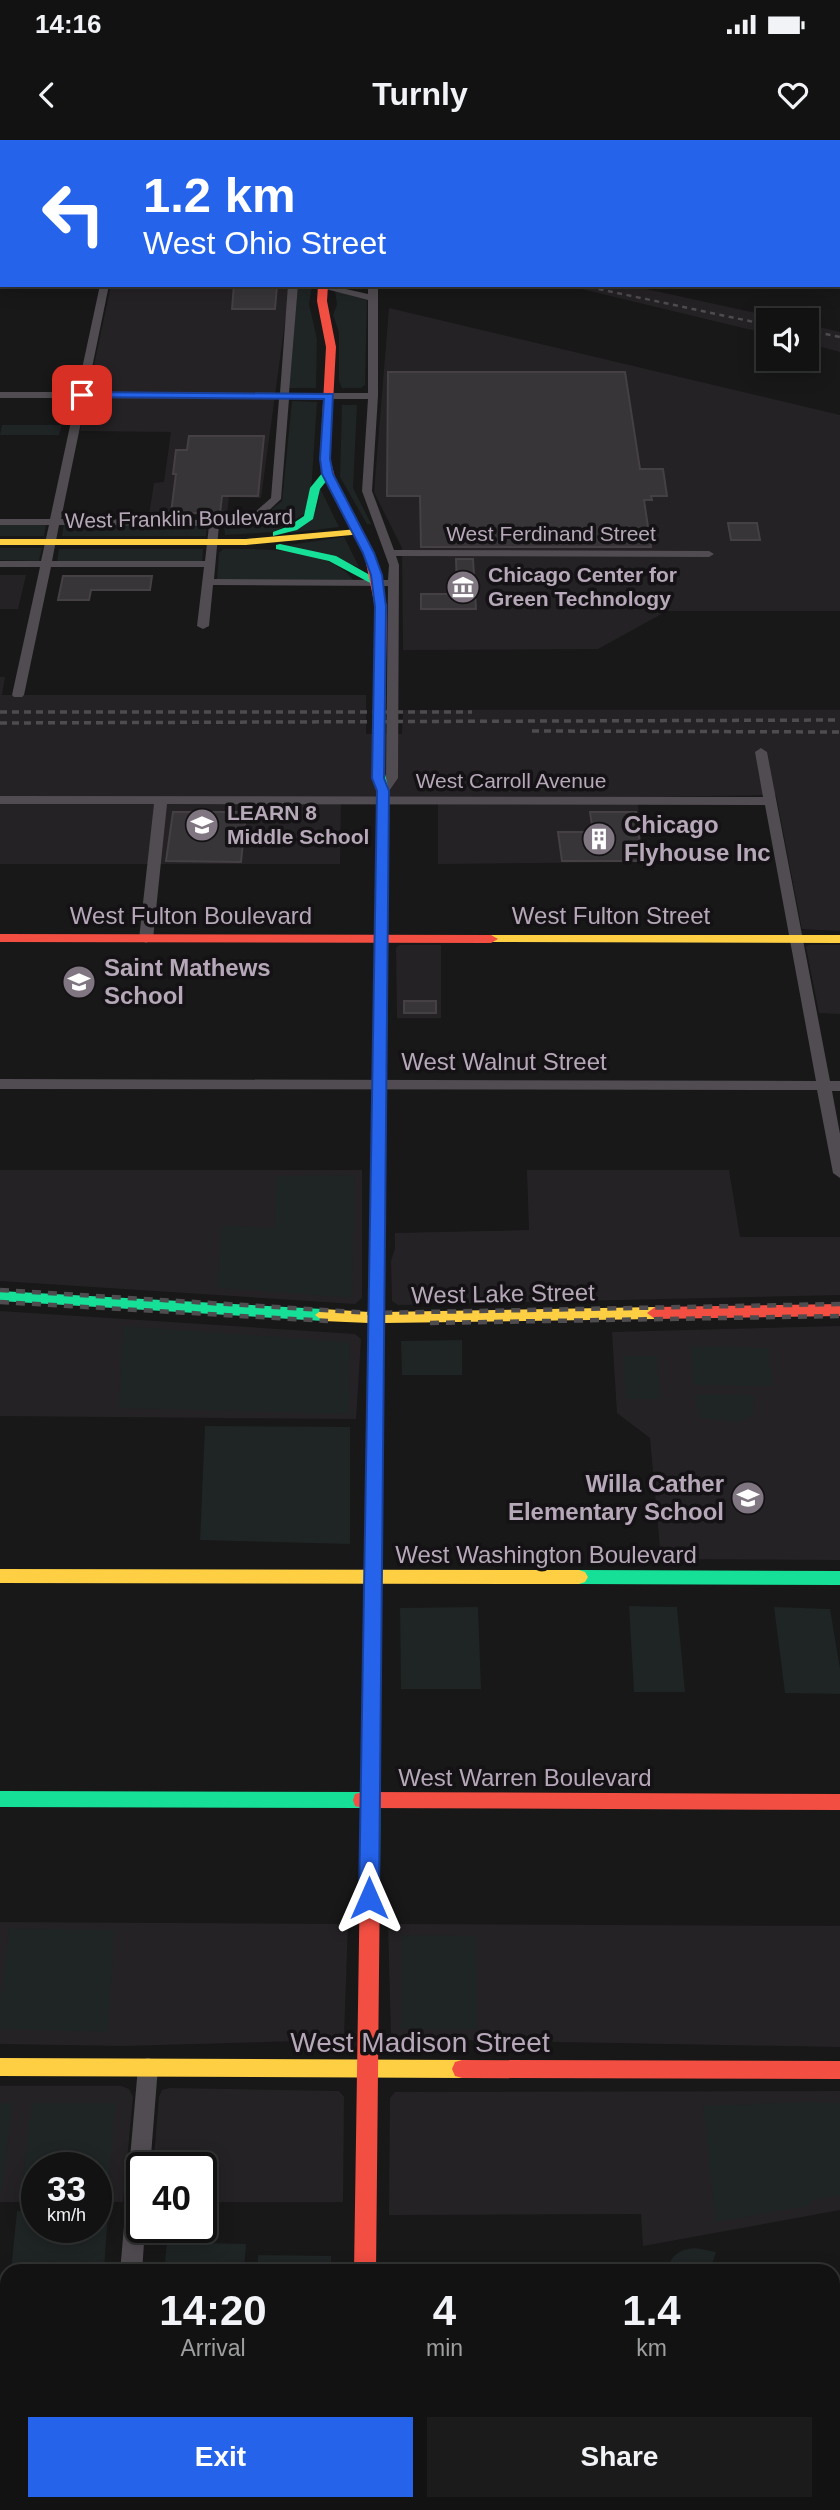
<!DOCTYPE html>
<style>
:root{--surface:#121212;--page:#1b1b1b;--text:#f1f3f6;--muted:#9c9e9f;--line:#313232;--accent:#2563eb}
body{margin:0;font-family:Arial,sans-serif;background:var(--page);color:var(--text);height:100vh;display:flex;flex-direction:column;font-size:26px;white-space:nowrap}
*{box-sizing:border-box;margin:0}
p{font-size:23px;color:var(--muted)}
.icon{flex:none;width:38px;height:38px;fill:none;stroke:currentColor;stroke-width:2;stroke-linecap:round;stroke-linejoin:round}
.map{position:relative;flex:1;overflow:hidden}
.drawer{position:absolute;left:0px;top:2124px;width:840px;height:247px;display:flex;flex-direction:column;background:var(--surface);border-radius:21px 21px 0 0;box-shadow:0 4px 18px #0003,0 0 0 2px var(--line)}
.drawer>*{flex:none}
.top-card{position:absolute;left:0px;top:0px;width:840px;height:147px;box-shadow:0 4px 18px #0003,0 0 0 2px var(--line);background:#2563eb;color:#fff;overflow:hidden}
.tools{position:absolute;left:756px;top:168px;display:grid;gap:14px}
.tools a{display:grid;place-items:center;width:63px;height:63px;border-radius:0px;background:var(--surface);box-shadow:0 4px 18px #0003,0 0 0 2px var(--line);font-size:35px}
.speed{position:absolute;left:21px;top:2012px;display:flex;gap:14px;font-size:35px;font-weight:700;text-align:center}
.speed>*{display:grid;place-content:center;width:91px;height:91px;border-radius:50%;background:var(--surface);box-shadow:0 4px 18px #0003,0 0 0 2px var(--line);line-height:1}
.speed small{font-size:18px;font-weight:400}
.speed .limit{border:4px solid #111;border-radius:10px;background:#fff;color:#111}
.pin{position:absolute;display:grid;place-items:center;width:60px;height:60px;color:#fff;margin:-30px;border-radius:14px;box-shadow:0 4px 10px #0006}
.me{position:absolute;width:77px;margin:-38px;rotate:0deg;stroke-linejoin:round;filter:drop-shadow(0 0 5px #0008)}
.turn{display:flex;align-items:center;gap:24px;height:147px;padding:0 28px;font-size:32px}
.turn .icon{width:91px;height:91px;stroke-width:2.5}
.turn b{display:block;font-size:49px;line-height:60px}
.eta{display:flex;justify-content:space-evenly;align-items:center;height:119px;text-align:center}
.eta b{font-size:42px;font-weight:600;line-height:49px}
.primary-button{display:flex;gap:14px;margin-top:auto;padding:14px 28px}
.primary-button a{flex:1;height:80px;border-radius:0px;background:var(--accent);color:#fff;font-size:28px;font-weight:600;line-height:80px;text-align:center}
.primary-button a+a{background:var(--page);color:var(--text)}
.status{display:flex;justify-content:space-between;align-items:center;height:49px;padding:0 35px;background:var(--surface);direction:ltr}
.status svg{height:19px;fill:currentColor}
header{display:flex;justify-content:space-between;align-items:center;height:91px;padding:0 28px;background:var(--surface);font-size:32px;font-weight:600}
.map>svg:first-child{display:block}
</style>
<div class="status"><b>14:16</b><svg viewBox="0 0 49 12"><path d="M0 12V9h3v3zM5 12V6h3v6zM10 12V3h3v9zM15 12V0h3v12zM26 1h20v11H26zM47 4h2v5h-2z"/></svg></div>
<header><svg class="icon" aria-label="back" viewBox="0 0 24 24"><path d="M15 5l-7 7 7 7"/></svg>Turnly<svg class="icon" aria-label="heart" viewBox="0 0 24 24"><path d="M12 20l-8-8c-3-5 5-10 8-4 3-6 11-1 8 4z"/></svg></header>
<div class="map">
<svg width="840" height="2370" viewBox="0 0 840 2370">
<rect width="100%" height="100%" fill="#181818"/>
<path fill="#252225" d="M0,0h299l-297,2v2z
M111,145h179l-29,213 -32,-1 -2,18h-78l5,-32 10,-1 7,-50 -91,-1z
M565,145h63l160,35h-20v14z
M389,168l451,107v196h-173l-69,38 -195,1 -1,-102 -28,-56z
M807,184l33,8v20l-33,-9z
M0,435h26l-8,34h-18z
M0,537h5l-3,18h364v39h36l1,-24h437v221l-38,-2 -26,-134 -139,2 7,65 -206,2v-65h-97l-1,65h-340z
M399,805h42v73h-44l-1,-70z
M809,805h31v69l-21,-1 -13,-66z
M0,1030h362v128l-7,6 -355,-23z
M527,1030h202l11,67h100v58l-442,10 -6,-4 -1,-40 4,-12v-16l134,-3z
M0,1171l355,23 6,5 -5,80 -356,-3z
M840,1186v234l-179,-1 -11,-121 -33,-25 -5,-81z
M0,1782l348,2 -4,112 -6,4 -213,6 -125,-2z
M388,1784l452,2v121l-446,-8 -3,-4z
M0,1946h121l8,3 4,8 -10,105h-27v-34h-59v34h-37z
M170,1948l169,3 5,6 -1,105h-142v-34h-48l6,-71 3,-7z
M840,1951v119l-197,36 -2,-32 -252,1 1,-117 5,-6z"/>
<path fill="#1f2425" d="M298,145h14l-3,19 8,35 -1,49h-27z
M335,151l32,9 -2,85 -4,3h-19l-3,-7v-49l-6,-17 4,-11z
M292,261l25,1 -6,90 -5,21 -31,19 -50,3 -1,-10 41,-10 17,-14z
M342,265h15l-4,83 18,36h-4l-27,-47z
M2,285h60l-3,10h-59z
M320,348l19,39 -50,6c25,-14 28,-16 31,-45z
M0,384l46,1 -2,11h-44z
M64,384l143,1 -1,11h-144z
M344,397l15,30 -77,-21z
M0,408h42l-3,13 -39,-1z
M59,409h144l-1,12 -145,1z
M223,409c36,0 107,-2 130,31h-136l2,-27z
M355,1035l-3,123 -135,-10 4,-63 53,3 2,-52z
M123,1186l227,16 -1,72 -231,-6z
M462,1200v35h-60l-1,-34z
M690,1206l79,2 4,38 -80,-1z
M623,1216h34l4,43h-35z
M695,1254l60,1 -1,20 -16,7 -39,-4z
M205,1286l145,1v117l-150,-4z
M629,1466l48,1 8,85h-51z
M478,1467l3,82h-80l-1,-81z
M774,1467l56,2 10,60v25l-55,-1z
M9,1788l106,2 -7,102 -108,-3v-27z
M401,1795l75,1 1,93h-76z
M802,1962l38,1v92l-27,5 -5,6 -93,16 -12,-116z
M0,1963h13l-11,88h-2z
M31,1963h85l-8,91h-12v-26h-59v27h-16z
M17,2071h20v17h59v-16h12l-4,59h-93z
M167,2102l79,2 -2,27h-80z
M695,2108l21,4 -6,19h-43c5,-17 11,-21 28,-23z
M258,2115l73,1v15h-74z
M833,2286h3l4,27v57h-161l-3,-6h157z
M0,2335h7v29h53l-16,6h-44z"/>
<path fill="#373538" stroke="#444044" stroke-width="2" d="M234,145h43l-2,24h-43z
M388,232h237l15,97h23l4,27h-16l1,4h-8l7,47h-230l-1,-51h-33z
M189,296h75l-6,60h-36l-2,17h-49l5,-39h-3l3,-24h11z
M728,383h29l3,17h-29z
M456,419h17l3,50h-55v-15h31v-8h5z
M63,436h89l-2,14h-59l-2,10h-31z
M173,672h73l-5,50 -75,-1z
M590,672h46l6,49h-80l-4,-29h35z
M404,861h32v12h-32z"/>
<g fill="none" stroke-linecap="round" stroke-linejoin="round">
<path fill="#504c51" fill-rule="evenodd" d="M129,0h8l-9,2z
M301,0h8l-9,2z
M503,0h9l-11,2z
M641,0h8v2h-8z
M767,0h8v2h-8z
M0,130h2v6h-2z
M100,145h9l-22,107 193,1 8,-108h10l-9,108h79v-93l-50,-13 10,-2 40,9v-9h10v111l-6,95 22,59 315,1 5,3 -5,3 -313,-1 3,9 -1,213 -11,16 -4,1 -6,-4 9,-13 2,-192 -175,-1 -4,41 -6,3 -6,-3 7,-59h-153l-27,128 -2,2h-8l-2,-2 28,-128h-40v-6h41l8,-36h-49v-6h50l26,-121h-76v-6h77zM86,258l193,1 -8,99 -16,14 -40,8 -154,-1zM289,259h79l-6,92 27,74 -1,15 -174,-1 5,-54 43,-8 19,-18zM59,385l150,1 -4,35h-153z
M761,608l6,4 63,329h10v10h-8l8,43v44l-7,-5 -16,-83 -817,-1v-10l816,2 -51,-276 -598,-1 -14,135 -7,4 -7,-4 15,-135h-154v-8l763,1 -8,-45z
M148,1918l7,2 3,7 -8,101h-8v60h3l-3,44h-22l18,-205 3,-7z
M840,2215v22l-7,3v-22z
M101,2364h24l-1,6h-24z
M441,2364h37l-3,6h-37z"/>
<path fill="#16e098" fill-rule="evenodd" d="M429,0h14l2,2h-15z
M0,25h2v6h-2z
M838,26h2v6h-2z
M323,332l9,2 -12,15 -7,30 -16,11 -24,6v-4l16,-6 15,-10 6,-28z
M280,404l56,12 48,27 -10,2 -45,-24 -53,-12v-4z
M378,626l6,4 5,21 -2,258 -7,4 -7,-4 4,-258 -5,-21z
M0,1151l323,18 8,6 -8,6 -323,-20z
M374,1360l6,1 2,5 -2,367 -3,6 -7,2 -7,-2 -3,-6 1,-65 -361,-1v-16l362,1 4,-286 2,-5z
M579,1430l261,1v14l-261,-1 -6,-2 -3,-5 3,-5z"/>
<path fill="#ffcf43" fill-rule="evenodd" d="M358,389l4,1v4l-116,11h-246v-6h246z
M491,795h349v8l-354,-1 -2,-3z
M380,905l7,4 -3,263 271,-5 8,6 -8,6 -271,4 -2,183 -2,5h-12l-2,-5 3,-183 -46,-2 -8,-6 8,-6 46,3 4,-263z
M0,1429l579,1 6,2 3,5 -3,5 -6,2 -579,-1z
M0,1918l462,2 7,2 3,7 -3,7 -7,2 -462,-2z
M350,2364h24v6h-24z"/>
<path fill="#f24e42" fill-rule="evenodd" d="M328,0h8v2h-8z
M838,81h2v6h-2z
M318,145h10l-1,16 9,46 -6,112 7,25 37,69 13,54 -3,163 -6,4 -6,-4 3,-163 -11,-54 -37,-69 -7,-25 6,-112 -9,-46z
M0,794l491,1 7,4 -7,4 -491,-1z
M840,1164v12l-185,3 -8,-6 8,-6z
M362,1652l478,2v16l-478,-2 -7,-2 -2,-6 2,-6z
M370,1725l7,2 3,6 -4,399h-22l6,-399 3,-6z
M462,1920l378,1v18l-378,-1 -7,-2 -3,-7 3,-7z"/>
<path stroke="#4f4c50" stroke-width="2.5" stroke-dasharray="5 4.5" stroke-linecap="butt" d="M13,0l6,2
M580,145l188,40
M807,190l33,7"/>
<path stroke="#4f4c50" stroke-width="3.5" stroke-dasharray="7 5" stroke-linecap="butt" d="M0,572h472
M0,583l840,-3
M532,591l308,1"/>
<path stroke="#4f4c50" stroke-width="4.5" stroke-dasharray="9 7" stroke-linecap="butt" d="M0,1150l372,23 468,-9
M0,1162l328,19
M430,1183l410,-7"/>
</g>
<path fill="#2563eb" stroke="#184099" stroke-width="2" d="M82,252l251,2 -3,65 3,15 41,79 8,22 4,32 -2,171 5,13 -10,1107 -3,6 -7,2 -7,-2 -3,-6 18,-1107 -5,-13 3,-171 -4,-32 -8,-22 -41,-79 -2,-15 4,-60 -245,-2 -2,-2z"/>
<defs>
<symbol id="museum-disc" viewBox="-11 -11 22 22"><circle r="9.5" fill="#7f7681" stroke="#141214"/><path d="M0-6L6-3V-2H-6V-3ZM-5-1h2V3h-2ZM-1-1h2V3h-2ZM3-1h2V3H3ZM-6 4H6V6H-6Z" fill="#fff"/></symbol>
<symbol id="school-disc" viewBox="-11 -11 22 22"><circle r="9.5" fill="#7f7681" stroke="#141214"/><path d="M0-5L7-2L0 1L-7-2ZM-4 1L0 2.5L4 1V4Q0 6-4 4Z" fill="#fff"/></symbol>
<symbol id="building-disc" viewBox="-11 -11 22 22"><circle r="9.5" fill="#7f7681" stroke="#141214"/><path d="M-4-6H4V6H1V3H-1V6H-4ZM-2.5-4.3h1.7v1.8h-1.7ZM.8-4.3h1.7v1.8H.8ZM-2.5-1h1.7V.8h-1.7ZM.8-1h1.7V.8H.8Z" fill="#fff"/></symbol>
</defs>
<g fill-rule="evenodd">
<use href="#museum-disc" x="444" y="428" width="38" height="38"/>
<use href="#school-disc" x="183" y="666" width="38" height="38"/>
<use href="#building-disc" x="580" y="680" width="38" height="38"/>
<use href="#school-disc" x="60" y="823" width="38" height="38"/>
<use href="#school-disc" x="729" y="1339" width="38" height="38"/>
</g>
<g text-anchor="middle" stroke-width="7" stroke-linejoin="round" paint-order="stroke">
<g font-size="21" fill="#b6a8b9" stroke="#141214">
<text transform="translate(179 379) rotate(-1)" y="7">West Franklin Boulevard</text>
<text x="551" y="401">West Ferdinand Street</text>
<text x="511" y="648">West Carroll Avenue</text>
</g>
<g font-size="21" font-weight="bold" fill="#b6a8b9" stroke="#141214" text-anchor="start">
<text x="488" y="442">Chicago Center for<tspan x="488" dy="24">Green Technology</tspan></text>
<text x="227" y="680">LEARN 8<tspan x="227" dy="24">Middle School</tspan></text>
</g>
<g font-size="24" font-weight="bold" fill="#b6a8b9" stroke="#141214" text-anchor="start">
<text x="624" y="693">Chicago<tspan x="624" dy="28">Flyhouse Inc</tspan></text>
<text x="104" y="836">Saint Mathews<tspan x="104" dy="28">School</tspan></text>
<text x="724" y="1352" text-anchor="end">Willa Cather<tspan x="724" dy="28">Elementary School</tspan></text>
</g>
<g font-size="24" fill="#b6a8b9" stroke="#141214">
<text x="191" y="784">West Fulton Boulevard</text>
<text x="611" y="784">West Fulton Street</text>
<text x="504" y="930">West Walnut Street</text>
<text transform="translate(503 1154) rotate(-1)" y="8">West Lake Street</text>
<text x="546" y="1423">West Washington Boulevard</text>
<text x="525" y="1646">West Warren Boulevard</text>
</g>
<g font-size="28" fill="#b6a8b9" stroke="#141214">
<text x="420" y="1912">West Madison Street</text>
</g>
</g>
</svg>
<div class="tools">
<a><svg class="icon" aria-label="sound" viewBox="0 0 24 24"><path d="M4 9h4l5-4v14l-5-4H4zM17 9q2 3 0 6"/></svg></a>
</div>
<div class="speed"><div>33<small>km/h</small></div><div class="limit">40</div></div>
<div class="pin" style="left:82px;top:255px;background:#d93025"><svg class="icon" aria-label="arrive" viewBox="0 0 24 24"><path d="M6 21V4h12l-3 4 3 4H6"/></svg></div>
<svg class="me" style="left:369px;top:1758px" viewBox="-20 -20 40 40"><path d="M0-17L14 15 0 8-14 15z" fill="#2563eb" stroke="#fff" stroke-width="4"/></svg>
<div class="top-card">
<div class="turn"><svg class="icon" aria-label="left" viewBox="0 0 24 24"><path d="M17 20v-9H6M10 6l-5 5 5 5"/></svg><div><b>1.2 km</b>West Ohio Street</div></div>
</div>
<section class="drawer">
<div class="eta">
<div><b>14:20</b><p>Arrival</p></div>
<div><b>4</b><p>min</p></div>
<div><b>1.4</b><p>km</p></div>
</div>
<div class="primary-button"><a>Exit</a><a>Share</a></div>
</section>
</div>
